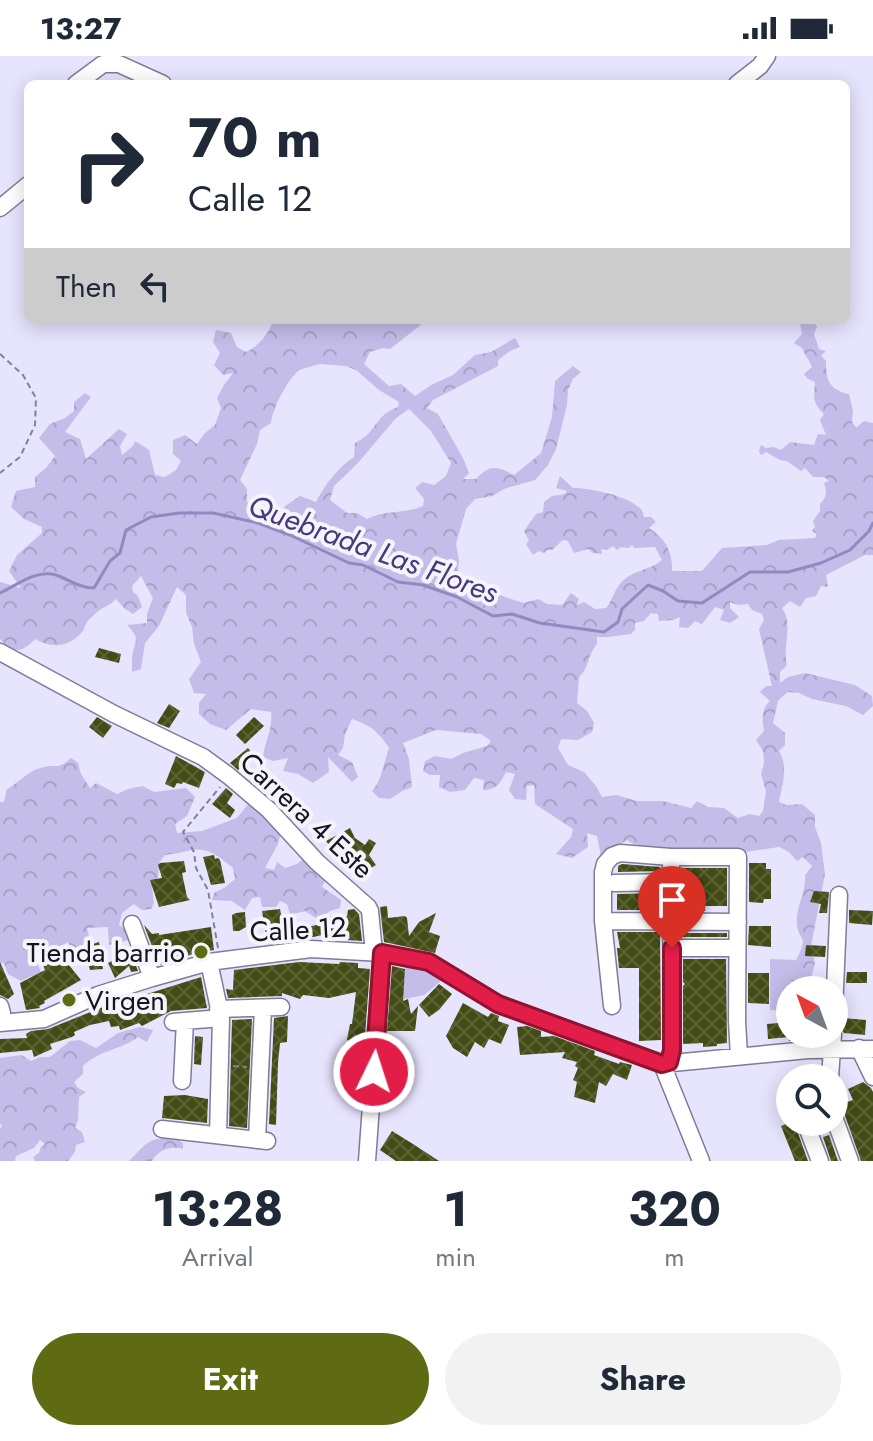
<!DOCTYPE html>
<style>
:root{--surface:#fff;--page:#f2f2f3;--text:#1f2937;--muted:#747a83;--accent:#5e6b13}
body{margin:0;font-family:Jost,sans-serif;background:var(--page);color:var(--text);height:100vh;display:flex;flex-direction:column;font-size:30px;white-space:nowrap}
*{box-sizing:border-box;margin:0}
p{font-size:26px;color:var(--muted)}
.icon{flex:none;width:44px;height:44px;fill:none;stroke:currentColor;stroke-width:2;stroke-linecap:round;stroke-linejoin:round}
.map{position:relative;height:1105px;overflow:hidden}
.side{display:flex;flex-direction:column;background:var(--surface);flex:1}
.side>*{flex:none}
.banner{position:absolute;left:24px;top:24px;width:826px;height:244px;border-radius:12px;box-shadow:0 4px 20px #0003;background:#fff;color:var(--text);overflow:hidden}
.needle{width:52px;rotate:319deg}
.buttons{position:absolute;left:776px;top:920px;display:grid;gap:16px}
.buttons a{display:grid;place-items:center;width:72px;height:72px;border-radius:50%;background:var(--surface);box-shadow:0 4px 20px #0003;font-size:40px}
.pin{position:absolute;display:grid;place-items:center;width:68px;height:68px;color:#fff;margin:-82px -34px;border-radius:50% 50% 50% 0;rotate:-45deg;box-shadow:0 0 8px #0007}
.pin .icon{rotate:45deg}
.me{position:absolute;width:88px;margin:-44px;rotate:4deg;stroke-linejoin:round;filter:drop-shadow(0 0 6px #0008)}
.turn{display:flex;align-items:center;gap:28px;height:168px;padding:0 32px;font-size:36px}
.turn .icon{width:104px;height:104px;stroke-width:2.5}
.turn b{display:block;font-size:56px;line-height:68px}
.then{display:flex;align-items:center;height:76px;padding:0 32px;background:#0003;gap:16px;font-size:30px}
.eta{display:flex;justify-content:space-evenly;align-items:center;height:136px;text-align:center}
.eta b{font-size:48px;font-weight:700;line-height:56px}
.primary-button{display:flex;gap:16px;margin-top:auto;padding:16px 32px}
.primary-button a{flex:1;height:92px;border-radius:48px;background:var(--accent);color:#fff;font-size:32px;font-weight:700;line-height:92px;text-align:center}
.primary-button a+a{background:var(--page);color:var(--text)}
.status{display:flex;justify-content:space-between;align-items:center;height:56px;padding:0 40px;background:var(--surface);direction:ltr}
.status svg{height:22px;fill:currentColor}
.map>svg:first-child{display:block}
</style>
<div class="status"><b>13:27</b><svg viewBox="0 0 49 12"><path d="M0 12V9h3v3zM5 12V6h3v6zM10 12V3h3v9zM15 12V0h3v12zM26 1h20v11H26zM47 4h2v5h-2z"/></svg></div>
<div class="map">
<svg width="873" height="1105" viewBox="0 0 873 1105">
<defs>
<pattern id="forest-crowns" width="20" height="18" patternUnits="userSpaceOnUse" patternTransform="scale(2)"><rect width="20" height="18" fill="#c4bdea"/><path d="M2 6a3 3 0 1 1 6 0M12 15a3 3 0 1 1 6 0" fill="none" stroke="#a8a2c8"/></pattern>
<pattern id="building-cross-hatch" width="8" height="8" patternUnits="userSpaceOnUse" patternTransform="scale(2)"><rect width="8" height="8" fill="#434c14"/><path d="M0 0l8 8M0 8l8-8" fill="none" stroke="#5b6236"/></pattern>
</defs>
<rect width="100%" height="100%" fill="#e7e4fe"/>
<path fill="#c4bdea" d="M770,903l28,1v30h-8v21l-20,-1z
M405,910l25,6 12,8 -18,15 -29,6 9,-15z"/>
<path fill="url(#forest-crowns)" fill-rule="evenodd" d="M272,264h155l-37,29 -7,-1 -13,4 -6,12 25,22 12,-2 14,12 16,-11 22,-10 22,-20 16,-3 24,-14 5,9 -10,4 -12,9v6l-65,34 -6,8 11,6 25,44 6,15 -6,6h13c14,-15 21,-13 38,-4l27,-22 11,-36 3,-36 18,-15 8,6 -8,7 -5,11 -1,15 -11,44 -8,16 -13,15 -31,9 -12,7 -17,3 -9,10 -10,35 3,17 -2,15 48,21 19,6 14,-4 9,5 15,1 9,-12 8,6 -2,6 7,-3 11,7 11,-1c6,-7 8,-17 14,-24 10,-14 30,-13 42,-24l-7,-13 -20,1 -3,-3 -4,3 -7,-1 -4,3 -4,-4 -6,4 -6,-1 1,5 -9,-1 -5,-4 -14,4 -6,-12 -5,-1 -11,10h-5l-3,3 -5,-2 -6,4 -7,-11 3,-3 -5,-10 12,-17 7,-2 1,-10 8,-6 13,-2 2,-3 -11,-3 4,-12 13,12c16,0 51,7 64,18 6,4 5,4 7,11h7l5,5 -7,6c16,10 24,24 23,43h30l20,-23 45,-3 12,-5 36,-2 2,-4 -5,-3 3,-4 -2,-6 7,-10v-7c7,-7 7,-11 4,-21l5,-2 -5,-4h-11l-8,-9 -4,3 -14,-10 -7,-1 -14,-8 -5,3 -2,-4 2,-6 5,3 8,-1 7,3 9,-8 24,3 4,-11 8,1 -6,-15 4,-6c-12,-12 -10,-16 -9,-32l-7,-3 -4,-5 8,-7c-3,-7 -7,-12 -10,-19l-8,-5 8,-9 -2,-11 3,-3 11,1 3,6 -3,7 5,15 7,2 -5,5 5,5c0,19 3,29 23,33l4,17 -1,11 4,6 8,-7 9,2v132h-8l-39,20 2,12 -7,-1 -5,10 -10,2 -6,9 -10,-6 -8,7c12,16 0,38 5,57l-7,7v11l8,-6 17,-4 50,12 17,11 1,10 -10,9 -17,-9 -34,-7 -13,-6 -12,-1 -9,9 -5,22 12,10v12l-6,6c10,17 3,33 0,51l7,3 16,-1 13,11v12l6,16 4,31 -14,72 4,17 -7,27 -15,-2c-7,-24 8,-27 10,-48 -16,-23 4,-42 2,-65l7,-9 -9,-9 -6,4 -8,-9 -10,-5 -42,6 -49,1 -13,-6 -13,2 -26,-4 -9,-6 -26,17 -4,-21 -10,-3 1,14 -16,11 -16,-4 15,-17 2,-8 -38,-25 -1,-19 -7,1 -1,14 -11,-1 -6,-9 6,-16 -9,-2c-6,11 -9,18 -23,18l1,-10 -10,-2 -9,12 -15,2 -11,-5 1,-12h-10l-7,-4 2,-10 10,-5 16,3 12,-6 24,-7 4,-5 -10,-7 -45,-4 -33,13 6,16 3,28 -10,4 -12,8 -11,-1 -7,-7c10,-11 12,-29 17,-43 -10,-16 -19,-23 -37,-29l-7,15 -2,14 -5,7 14,7 6,15 -6,5 -24,-25 1,15 -16,11 -15,-9 -15,-3 5,-13 -15,3 -10,-4c2,-16 10,-29 8,-45l-20,-3 -25,21 -16,-6 -11,-10v-11l7,-9 -12,-1 -5,-14 12,-17 -7,-18 -2,-17 -6,-14v-18l-9,-8 -18,39 -14,17 -4,26 -9,3c0,-5 0,-10 0,-15 3,-17 9,-18 -5,-32l20,-2v-9l6,-16 -12,-22 -9,10 1,6 5,4 4,11 -9,7 -8,-5 -9,-10c-6,7 -14,8 -20,14 -3,3 -7,6 -9,9 -5,8 0,5 -6,11 -13,15 -31,15 -46,6 -13,14 -22,15 -35,0v-57l21,6 -12,-17 8,-16 25,-22v-6l-18,-8 -13,-12 5,-16 19,-4v-10l11,-9 9,-12 -16,-18 11,-14 15,-6 9,-7v-9l11,-9 6,4 -26,35 15,7 6,20 33,-30 8,5 -7,12 2,9 11,-9 2,-5 14,9 6,25 10,2 11,-7 5,-9 -8,-7v-14l12,-5 12,9 8,-11 10,-8 6,-17 -4,-10 7,-13 9,-12 -10,2 -9,-10 6,-12 -7,-11 3,-12 15,3 6,14 9,5c11,-4 26,-21 26,-32zM320,308l26,2 10,4 23,20 20,12 -1,5c-20,8 -18,15 -31,28 -4,3 -8,6 -12,8l-1,14c-16,10 -30,29 -38,45l-16,-6 -15,10 -4,13 -10,8 -4,-10 -9,-5 -11,-10v-13l-7,-9 17,-36 3,-14 11,-7c1,-13 17,-46 29,-53 6,-3 14,-4 20,-6zM409,353l22,22 20,32 -5,13 -12,9 -12,-3 -7,6 9,11 -1,7c-18,8 -39,4 -56,13l-10,-6h-10l-17,-13 4,-14 23,-22 39,-46zM730,546l8,3 10,-1 4,6 10,4 2,6 -5,9 13,57h-6l-6,6 10,9c-9,8 -8,19 -6,30l-8,9 7,11 1,12 -3,11 5,17 -3,20 -4,5 -9,-2 -12,4 -14,-10 -16,-1 -11,-6 -6,7 -28,-7h-26l-21,-6 -14,2 -6,-11 -12,-14 -16,-7 -10,-17 3,-9 17,1 14,-8 2,-9 -7,-12 -10,-8 2,-26c11,-10 8,-22 18,-33v-7h11l23,-3 4,-4v-7l9,-2 7,-8 7,1 1,7 14,-1 7,-3 -1,10 9,1 7,-7 7,3 13,-17 9,3 -4,10 10,3 9,-6 -9,-9z
M71,702l7,5 3,11 9,14 6,-5 21,11 11,-5 15,-3 11,6 32,-4 9,9 -8,19 -12,8 2,9 25,-2 35,-13 12,-15c13,8 19,20 32,29l-3,12 -13,24 9,2 3,-8 8,6 12,-4 11,-9 20,20 -6,12 19,13 -1,8 -10,3 -11,9 -14,-9 -15,4 -3,-11 -7,-3 -4,6h-14l-2,-10 -8,1 -7,12 -13,-9 -20,-1 2,-7 10,-5 11,-9 -2,-11c-12,-10 -24,-21 -41,-18 -10,2 -17,4 -27,5l-6,8 -1,15 -6,10 2,15 -3,6 -9,1 -8,-6 -12,9 -3,12 9,6 4,8 -23,6 -1,-18 -21,1 2,8 -8,12 -9,2 -4,-8 -19,11 -15,1 9,24 -6,1 -5,-3 -11,5 -13,-7 -4,-11h-4v-161h4l3,-13c12,-6 20,-18 34,-21 15,-5 16,3 30,-10z
M140,971l13,3 -6,12 -9,-5c-19,14 -37,12 -55,29v8l-9,8 4,6 8,4 -7,5 -1,23 -3,8 7,4 3,10 -9,3 -1,7 -7,9h-33l-2,-4 6,-4 2,-6 4,-3 -5,-4 -6,8 -18,8 -1,5h-15v-32l2,-3 -2,-2v-66l22,-3 9,6 9,-4h10l20,-16 10,-1 16,8 22,-15z
M173,1081l10,6v6c-13,-4 -25,1 -31,12h-23c9,-8 17,-21 29,-22 5,-1 10,-1 15,-2z"/>
<g fill="none" stroke-linecap="round" stroke-linejoin="round">
<path stroke="#928abf" stroke-width="3" d="M0,537c17,-8 37,-24 56,-18 14,5 24,13 38,13l16,-27 10,-8 6,-23 25,-13 28,-4h34l45,10 32,12 59,28 14,2 35,17 25,3 34,12 36,19 19,-2 28,9 64,9 14,-10 4,-13 26,-24 15,6 15,10 24,2 48,-31h38l33,-9 29,-13 19,-19 4,-8"/>
</g>
<path fill="url(#building-cross-hatch)" d="M99,592l22,6 -2,9 -24,-6z
M169,648l11,7 -11,17 -12,-5z
M97,661l15,9 -9,12 -14,-11z
M254,661l10,9 -19,18 -9,-9z
M248,692l7,9 -17,13 -8,-7z
M176,700l29,16 -6,16 -16,-6 -1,2 -5,-1 -3,5 -9,-4z
M226,732l7,6 -6,9 8,7 -5,8 -18,-14z
M350,772l5,10 10,7 4,-6 7,4 -7,12 7,10 -14,9 -9,-9 7,-4 -14,-14 -10,7 -10,-13z
M214,799l1,4 3,-1 2,2 5,23 -14,2 -8,-28z
M184,805l2,11 -4,1 5,24 3,3 -31,7 -9,-27 12,-2 -4,-13 2,-2z
M749,807h17v6h5v30h-7l-1,4 -14,-1z
M622,808l38,3v4l-42,1v-6z
M683,812h44v38h-22v5h-23z
M814,835l15,1 -2,21h-8l2,-9 -11,-2z
M660,837v17h-43v-16z
M387,850l1,12 17,-2 2,2 2,18 10,-14 17,-9 -7,19 11,4 -5,17 -51,-11 -4,-35z
M280,853l1,5 4,1 1,5 9,1 4,8 30,-7v-6h18l1,-6 6,-1 5,5 3,27 -31,-2v-6l-22,5 -42,4 -5,-31z
M849,854l24,1 -1,14 -23,-2z
M245,856l1,15 -7,4h-6l-1,-16 4,-2z
M144,869l8,9 7,-1v2l52,-8 3,23 -18,3 -37,12z
M749,870h22v21l-23,-2z
M617,876h43l1,108 -22,1v-73h-20l-2,-20h3z
M683,877h44v4h-44z
M99,886l4,27 -13,1 -6,-23z
M806,889l20,1 -1,11 -20,-1z
M131,896l7,19 -7,1 -2,-6 -14,12 -7,-15z
M60,898l21,26 -37,21 1,2 -6,3 1,2 -14,2 -6,-27 25,-13 -3,-8 9,-7z
M683,903h43l1,84 -10,1v2l-14,1v-4l-20,1v-58l2,-2 -2,-2z
M0,906l14,32 -6,5 -8,-4z
M299,906l40,2 1,-2 18,1v5l12,1 -7,93 -13,-9 5,-8 -8,-5 3,-16h2l4,-32 -27,6 -26,-3 -3,4 -18,-6v3l-54,2 -2,-9 7,1 1,-20z
M392,910l13,3 -2,32 5,-2 3,15 7,-8 -3,25h-28z
M847,916h20v11h-21z
M748,917h21v31l-21,-1z
M201,921l6,31 -36,3 -29,15 -3,-3 -19,7 -1,-4 -8,1 -2,-6 -19,4 -16,7 1,3 -3,2 -22,7 2,5 -18,8 -2,-7 -32,3v-14l27,-1 -1,-4 5,-3 17,-2 70,-28 29,-7z
M439,928l13,10 -13,16 -10,7 -10,-12z
M463,947l25,14 3,-4 8,3 -1,5 11,4 -8,19 -12,-5 -5,9 -9,-6 -8,15 -14,-9 -7,-12z
M288,960l-1,26 -7,1 -2,20 -2,62 -7,-1 5,-106z
M843,962l23,2 -1,15 -21,-2 -5,-8v-3z
M252,963l-5,109 -18,-2 3,-106z
M790,966v12h14l1,5 -16,2v-4l-21,2 -1,-15z
M527,970l14,5v6l13,-1 41,15 -1,4 25,9 1,-2 12,3 -5,15 -14,-6 -7,12 -7,-4 -4,21 -21,-6 3,-15 -4,-2 5,-12 -3,-2 2,-4 -15,-4 3,-6 -45,3 -3,-28z
M195,980l8,1 -2,28 -7,-1z
M385,1009l16,8 -10,17 -8,-4z
M863,1026l8,6 2,4v69h-12l-17,-48 -4,-5 -4,-2 17,-6 -5,-11z
M185,1039l23,4 -1,24 -45,-5 2,-22z
M792,1066h2l14,39h-13l-14,-35z
M392,1075l21,13 26,17h-43l-16,-11z
M829,1079l9,26h-7l-8,-24z"/>
<g fill="none" stroke-linecap="round" stroke-linejoin="round">
<defs>
<path id="minor" d="M76,28l27,-20h16l44,20
M737,28l23,-18 7,-10
M0,152l28,-23
M0,596l114,62 89,43 26,19 40,34 48,52 51,45 2,4 4,42
M614,827l57,-1
M603,865l135,1
M132,868l20,54
M672,892h65
M209,906l12,56 -3,117
M0,950l2,7 -1,10
M612,950l-9,-85v-49l2,-8 7,-8 8,-3 51,4h67l-1,164 2,35
M218,953l63,-2
M834,956l5,-117
M173,966l48,-4
M0,967l44,-4 54,-24 54,-17 57,-16 102,-13 71,4 47,9 69,42 164,60 146,-14 65,-1
M859,992l14,29
M669,1006l3,-12 -1,-193
M662,1008l39,97
M830,1022l3,-44
M182,1025l3,-60
M834,1061l16,44
M805,1066l15,39
M162,1073l105,12
M257,1084l6,-132
M367,1105l15,-208"/>
</defs>
<use href="#minor" stroke="#7f7b98" stroke-width="19"/>
<path stroke="#838194" stroke-width="2" stroke-dasharray="6 4" stroke-linecap="butt" d="M0,298l23,21 13,23 -1,27 -15,32 -20,16
M218,892l-10,-58 -12,-22 -2,-16 -11,-20 37,-45
M233,1010l14,1"/>
<use href="#minor" stroke="#fff" stroke-width="16"/>
</g>
<g fill="none" stroke-linecap="round" stroke-linejoin="round">
<defs>
<path id="route" d="M374,1016l8,-119 47,9 69,42 164,60 7,-2 3,-12v-102"/>
</defs>
<use href="#route" stroke="#92132f" stroke-width="20"/>
<use href="#route" stroke="#e11d48" stroke-width="14"/>
</g>
<g fill="#5e6b13" stroke="#f5f4fb" stroke-width="3">
<circle cx="201" cy="896" r="8"/>
<circle cx="69" cy="944" r="8"/>
</g>
<g text-anchor="middle" stroke-width="8" stroke-linejoin="round" paint-order="stroke">
<g font-size="28" fill="#16141f" stroke="#f5f4fb">
<text transform="translate(307 759) rotate(43)" y="10">Carrera 4 Este</text>
<text transform="translate(298 873) rotate(-3)" y="10">Calle 12</text>
</g>
<g font-size="28" fill="#16141f" stroke="#f5f4fb" text-anchor="end">
<text x="185" y="906">Tienda barrio</text>
<text x="85" y="954" text-anchor="start">Virgen</text>
</g>
<g font-size="30" font-style="italic" fill="#48397b" stroke="#f5f4fb">
<text transform="translate(373 493) rotate(20)" y="10">Quebrada Las Flores</text>
</g>
</g>
</svg>
<div class="buttons">
<a><svg class="needle" viewBox="-14 -14 28 28"><path d="M0-13l5 13h-10z" fill="#e53935"/><path d="M0 13l5-13h-10z" fill="#747a83"/></svg></a>
<a><svg class="icon" aria-label="search" viewBox="0 0 24 24"><circle cx="10" cy="10" r="6"/><path d="M15 15l6 6"/></svg></a>
</div>
<div class="pin" style="left:672px;top:892px;background:#d93025"><svg class="icon" aria-label="arrive" viewBox="0 0 24 24"><path d="M6 21V4h12l-3 4 3 4H6"/></svg></div>
<svg class="me" style="left:374px;top:1016px" viewBox="-20 -20 40 40"><circle r="17" fill="#e11d48" stroke="#fff" stroke-width="3"/><path d="M0-11L8 9 0 5-8 9z" fill="#fff"/></svg>
<div class="banner">
<div class="turn"><svg class="icon" aria-label="right" viewBox="0 0 24 24"><path d="M7 20v-9h11M14 6l5 5-5 5"/></svg><div><b>70 m</b>Calle 12</div></div>
<div class="then">Then<svg class="icon" aria-label="left" viewBox="0 0 24 24"><path d="M17 20v-9H6M10 6l-5 5 5 5"/></svg></div>
</div>
</div>
<section class="side">
<div class="eta">
<div><b>13:28</b><p>Arrival</p></div>
<div><b>1</b><p>min</p></div>
<div><b>320</b><p>m</p></div>
</div>
<div class="primary-button"><a>Exit</a><a>Share</a></div>
</section>
